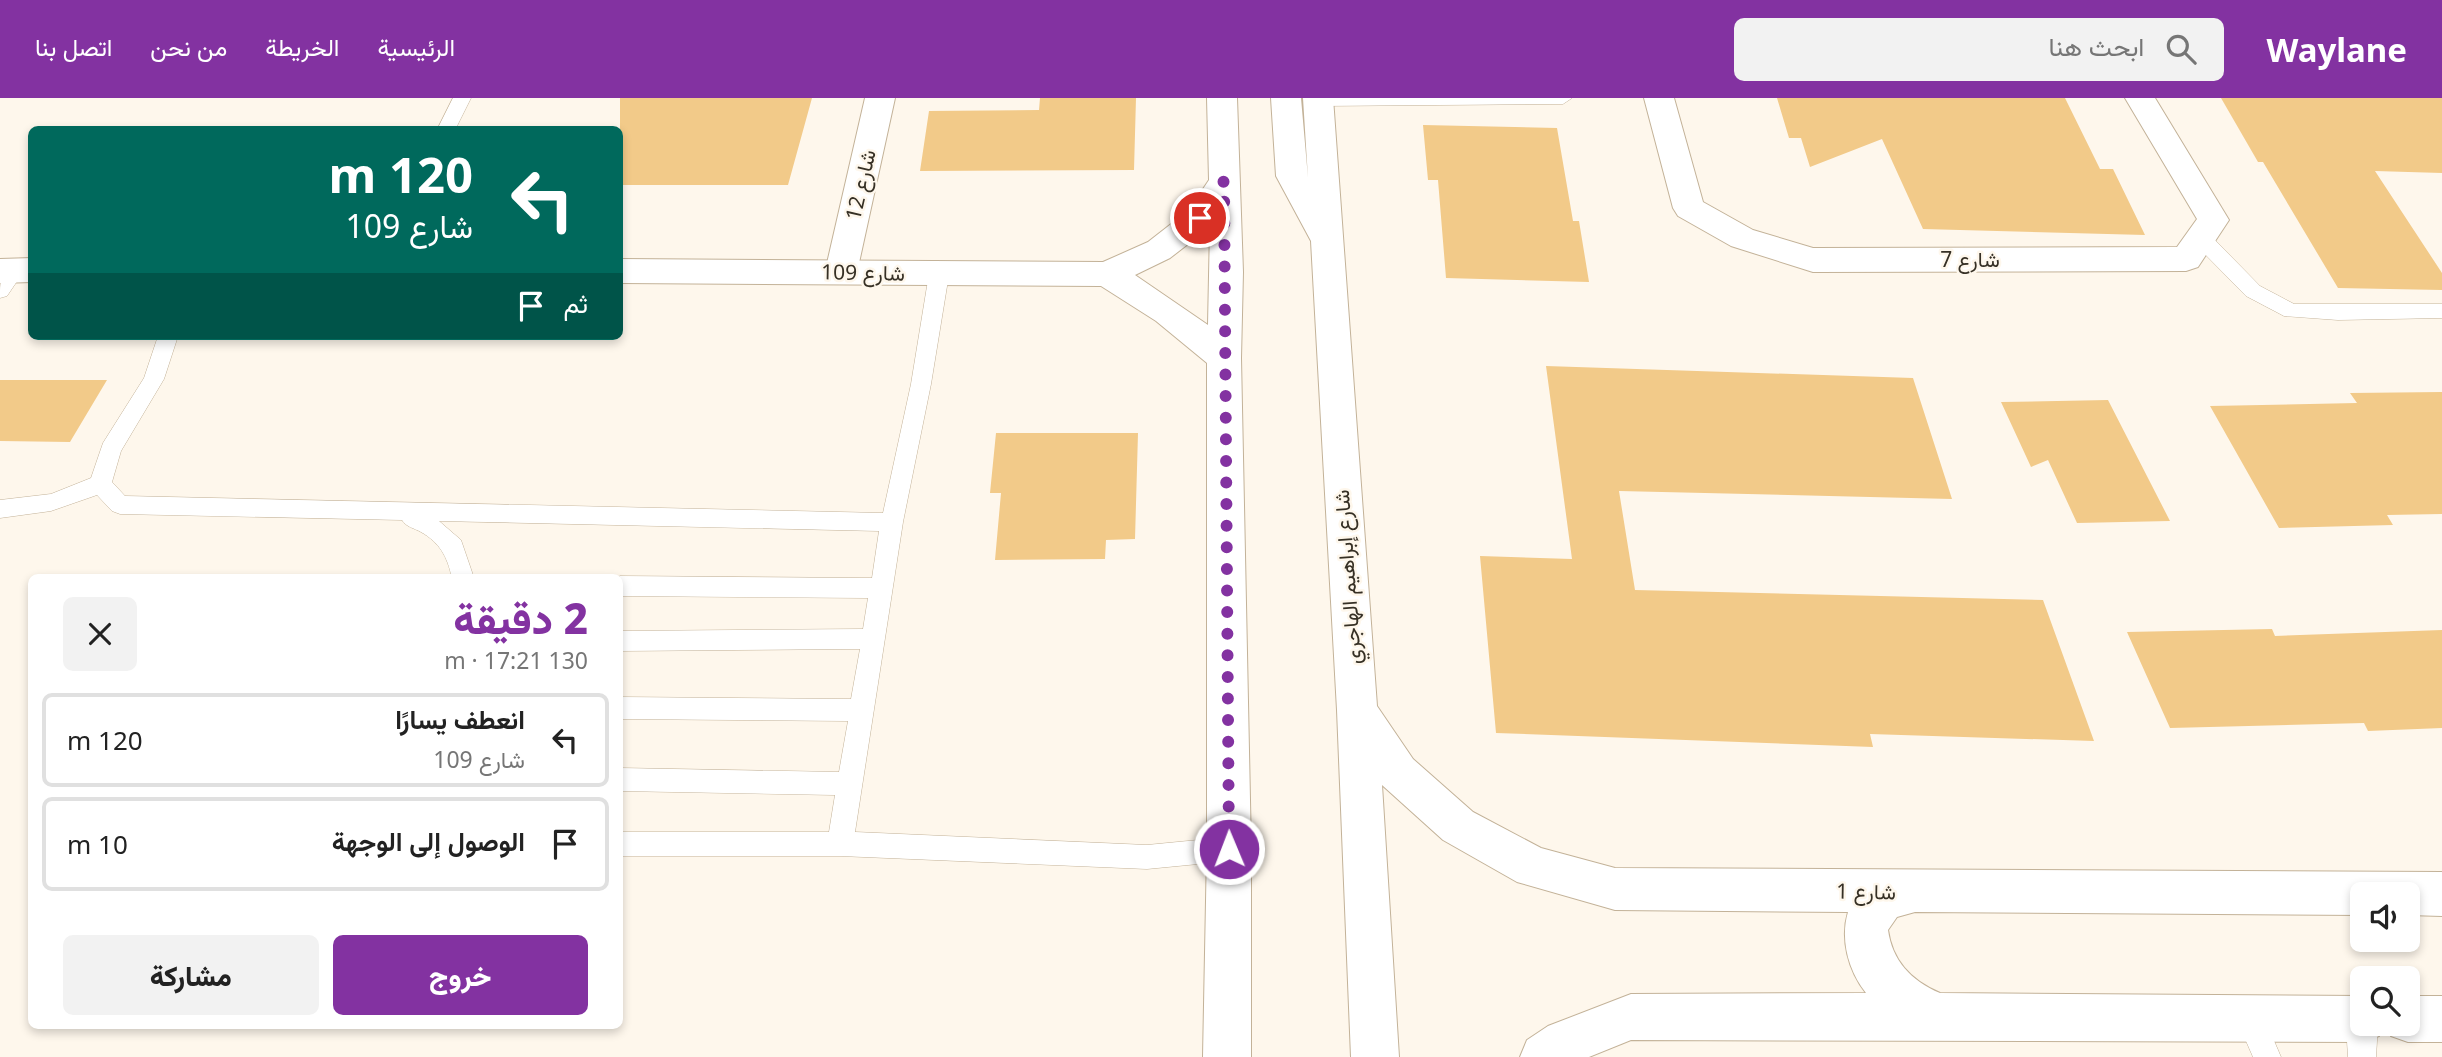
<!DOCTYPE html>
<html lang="ar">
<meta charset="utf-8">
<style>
:root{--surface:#fff;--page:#f2f2f2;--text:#222;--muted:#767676;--line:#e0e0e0;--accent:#8332a1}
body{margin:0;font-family:"Noto Sans",Vazirmatn,sans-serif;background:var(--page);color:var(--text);direction:rtl;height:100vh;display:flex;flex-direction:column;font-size:26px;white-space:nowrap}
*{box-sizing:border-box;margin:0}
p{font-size:23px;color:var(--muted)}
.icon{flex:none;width:38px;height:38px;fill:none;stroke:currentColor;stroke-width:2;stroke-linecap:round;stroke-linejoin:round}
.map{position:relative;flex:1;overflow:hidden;direction:ltr}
.drawer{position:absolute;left:28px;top:476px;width:595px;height:455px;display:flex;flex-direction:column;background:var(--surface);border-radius:10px;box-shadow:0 4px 10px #0003;direction:rtl}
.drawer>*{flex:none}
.banner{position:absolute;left:28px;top:28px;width:595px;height:214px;border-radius:10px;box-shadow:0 4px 10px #0003;direction:rtl;background:#00695c;color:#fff;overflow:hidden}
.controls{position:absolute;left:2350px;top:784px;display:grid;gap:14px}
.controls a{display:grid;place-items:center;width:70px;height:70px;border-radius:10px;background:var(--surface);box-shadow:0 4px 10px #0003;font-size:35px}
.pin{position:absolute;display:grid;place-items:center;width:60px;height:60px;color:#fff;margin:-30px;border:4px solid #fff;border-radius:50%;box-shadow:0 2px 7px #0007}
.me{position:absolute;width:77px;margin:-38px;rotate:359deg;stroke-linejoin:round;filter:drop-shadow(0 0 5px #0008)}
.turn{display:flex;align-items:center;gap:24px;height:147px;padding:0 35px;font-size:32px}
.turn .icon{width:91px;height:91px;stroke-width:2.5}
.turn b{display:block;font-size:49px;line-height:60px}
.then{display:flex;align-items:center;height:66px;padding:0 35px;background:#0003;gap:14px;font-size:26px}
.round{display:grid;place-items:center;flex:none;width:74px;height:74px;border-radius:10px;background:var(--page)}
.overview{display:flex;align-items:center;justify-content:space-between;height:119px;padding:0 35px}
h1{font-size:42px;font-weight:800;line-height:52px;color:var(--accent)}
.primary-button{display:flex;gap:14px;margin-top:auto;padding:14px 35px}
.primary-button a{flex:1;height:80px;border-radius:10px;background:var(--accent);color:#fff;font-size:28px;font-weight:800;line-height:80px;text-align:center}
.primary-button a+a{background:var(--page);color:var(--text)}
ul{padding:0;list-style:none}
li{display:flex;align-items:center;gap:21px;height:94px;margin:0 14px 10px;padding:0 21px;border:4px solid var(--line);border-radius:10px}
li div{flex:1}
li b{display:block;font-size:26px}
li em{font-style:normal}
header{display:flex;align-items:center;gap:42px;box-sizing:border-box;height:98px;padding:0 35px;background:var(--accent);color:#fff}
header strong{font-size:33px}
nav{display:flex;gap:38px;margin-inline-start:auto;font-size:24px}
.search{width:490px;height:63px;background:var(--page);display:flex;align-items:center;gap:18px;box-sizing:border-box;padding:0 24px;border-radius:10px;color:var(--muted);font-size:26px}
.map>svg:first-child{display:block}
</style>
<header>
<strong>Waylane</strong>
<div class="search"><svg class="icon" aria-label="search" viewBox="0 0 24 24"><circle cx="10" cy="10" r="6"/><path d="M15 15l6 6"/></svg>ابحث هنا</div>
<nav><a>الرئيسية</a><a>الخريطة</a><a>من نحن</a><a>اتصل بنا</a></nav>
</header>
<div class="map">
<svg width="2442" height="959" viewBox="0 0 2442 959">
<rect width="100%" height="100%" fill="#fef7ec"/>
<path fill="#f2ca89" d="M620,0h192l-24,87h-168z
M1040,0h96l-2,72 -214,1 9,-60 110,-1z
M1777,0h288l35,71h13l32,66 -222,-6 -41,-90 -72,28 -9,-29h-12z
M2221,0h221v75l-67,-2 67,102v17l-104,-2 -75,-126h-5z
M1423,27l134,3 16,93h6l10,61 -143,-4 -8,-98h-10z
M1546,268l367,12 39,121 -333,-8 16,99 408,10 51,141 -224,-7 3,13 -377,-14 -16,-177 92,3z
M0,282h107l-37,62 -70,-1z
M2442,294v122l-55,1 6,10 -114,3 -69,-122 147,-3 -7,-10z
M2108,302l62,121 -93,2 -29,-63 -17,7 -30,-65z
M996,335h142l-3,106 -29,1 -1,19 -110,1 6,-67h-11z
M2272,531l3,7 167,-6v98l-74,3 -4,-8 -194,5 -43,-96z"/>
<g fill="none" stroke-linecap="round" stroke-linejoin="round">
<defs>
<path id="lane" d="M453,0h18l-16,32h-18z
M1312,0h260l-9,6 -244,2 -6,-2z
M2201,133l7,2 52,53 34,18h148v14l-104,2 -54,-4 -38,-20 -52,-53 -2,-5 2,-5z
M14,166l7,2 3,5 -17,25 -7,2c0,-14 0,-29 14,-34z
M939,169l7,2 3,5 -18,110 -28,138 -48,310 292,13 82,-8 9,3 4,9 -4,9 -9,3 -82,8 -307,-13h-220v-24h209l6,-37 -215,-4v-23l219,4 9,-51 -228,-2v-22l231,2 9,-50 -240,2v-20l243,-2 5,-31 -248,-2v-18h-3l3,-2 252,2 7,-47 -440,-10 22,19 13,38h-22c-5,-22 -12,-35 -31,-46 -7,-4 -15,-5 -19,-12l-282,-6 -8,-3 -15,-16 -46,16 -51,7v-18l51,-6 40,-16 12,-35 41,-65 14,-42h20l-14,43 -43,72 -9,31 13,14 758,17 28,-129 18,-110 3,-5z
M2250,906l10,4 21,49h-28l-17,-39 4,-10z
M2362,913v13h16l-2,33h-28l-1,-16 7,-27z"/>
<path id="street" d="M865,0h30l-38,174 -4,8 -12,4 -12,-4 -4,-8z
M1644,0h30l29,104 50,28 60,18 364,-1 20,-28 -72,-121h30l74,122 -31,47 -12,4 -373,1 -82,-26 -53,-30 -5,-8z"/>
<path id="secondary" d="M1207,0h30l6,174 -2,86 10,491v208h-48l4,-208v-486l-51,-42 -55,-35 -481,-3v-24l483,3 45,-20 41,-32 20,-30zM1210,129l-2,98 -73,-50 35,-17z
M1271,0h30l7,80 -5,-80h30l44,608 36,53 60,53 68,36 74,20 827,4v44l-34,-1v-21h-46v21l-447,-3 -18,5 -9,13c4,30 23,51 52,63l422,3v28h21l-4,12 -17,6 -731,-2 -42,17h-69l7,-17 21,-14 83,-32 235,-1c-18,-23 -26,-54 -18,-81l-233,-2 -98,-28 -74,-42 -61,-55 17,272h-48l-14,-347 -26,-469 -35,-65z
M32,160v24l-32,1v-24z
M2408,898h34v46h-34l-17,-6 -4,-12h21z"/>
</defs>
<use href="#lane" stroke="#c3b298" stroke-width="1"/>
<use href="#street" stroke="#c3b298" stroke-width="2"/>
<use href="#secondary" stroke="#c3b298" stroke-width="2"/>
<use href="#lane" fill="#fff" fill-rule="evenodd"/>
<use href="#street" fill="#fff" fill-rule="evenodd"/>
<use href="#secondary" fill="#fff" fill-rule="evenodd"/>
</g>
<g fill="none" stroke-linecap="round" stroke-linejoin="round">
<path stroke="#8332a1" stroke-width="12" stroke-dasharray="0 21.6" d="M1200,120l24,-37 5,668"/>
</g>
<g text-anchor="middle" stroke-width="5" stroke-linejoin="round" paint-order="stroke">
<g font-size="21" fill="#363025" stroke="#fef7ec">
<text transform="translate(861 87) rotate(-77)" y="7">شارع 12</text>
<text x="1970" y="169">شارع 7</text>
<text transform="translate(863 175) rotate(1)" y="7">شارع 109</text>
<text transform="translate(1348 479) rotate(-94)" y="7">شارع إبراهيم الهاجري</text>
<text transform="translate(1866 794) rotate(1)" y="7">شارع 1</text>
</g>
</g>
</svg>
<div class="controls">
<a><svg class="icon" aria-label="sound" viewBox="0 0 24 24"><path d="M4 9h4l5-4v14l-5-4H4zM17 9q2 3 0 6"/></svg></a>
<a><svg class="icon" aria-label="search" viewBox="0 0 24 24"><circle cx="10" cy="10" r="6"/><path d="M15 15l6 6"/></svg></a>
</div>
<div class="pin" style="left:1200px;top:120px;background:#d93025"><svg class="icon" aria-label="arrive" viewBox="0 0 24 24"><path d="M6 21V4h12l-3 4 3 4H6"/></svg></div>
<svg class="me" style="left:1229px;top:751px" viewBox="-20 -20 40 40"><circle r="17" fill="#8332a1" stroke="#fff" stroke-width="3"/><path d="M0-11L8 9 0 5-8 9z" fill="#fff"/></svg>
<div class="banner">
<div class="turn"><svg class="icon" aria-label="left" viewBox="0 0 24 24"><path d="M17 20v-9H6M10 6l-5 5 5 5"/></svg><div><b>120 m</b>شارع 109</div></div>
<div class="then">ثم<svg class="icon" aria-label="arrive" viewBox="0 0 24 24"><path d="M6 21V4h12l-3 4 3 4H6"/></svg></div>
</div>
<section class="drawer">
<div class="overview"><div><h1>2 دقيقة</h1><p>130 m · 17:21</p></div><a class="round"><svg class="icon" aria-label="close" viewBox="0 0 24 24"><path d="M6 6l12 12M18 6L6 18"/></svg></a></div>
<ul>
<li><svg class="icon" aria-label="left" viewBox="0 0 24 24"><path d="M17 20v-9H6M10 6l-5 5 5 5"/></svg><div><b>انعطف يسارًا</b><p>شارع 109</p></div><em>120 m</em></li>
<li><svg class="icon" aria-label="arrive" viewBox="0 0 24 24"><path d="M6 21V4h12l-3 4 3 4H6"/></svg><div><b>الوصول إلى الوجهة</b></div><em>10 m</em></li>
</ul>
<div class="primary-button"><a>خروج</a><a>مشاركة</a></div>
</section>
</div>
